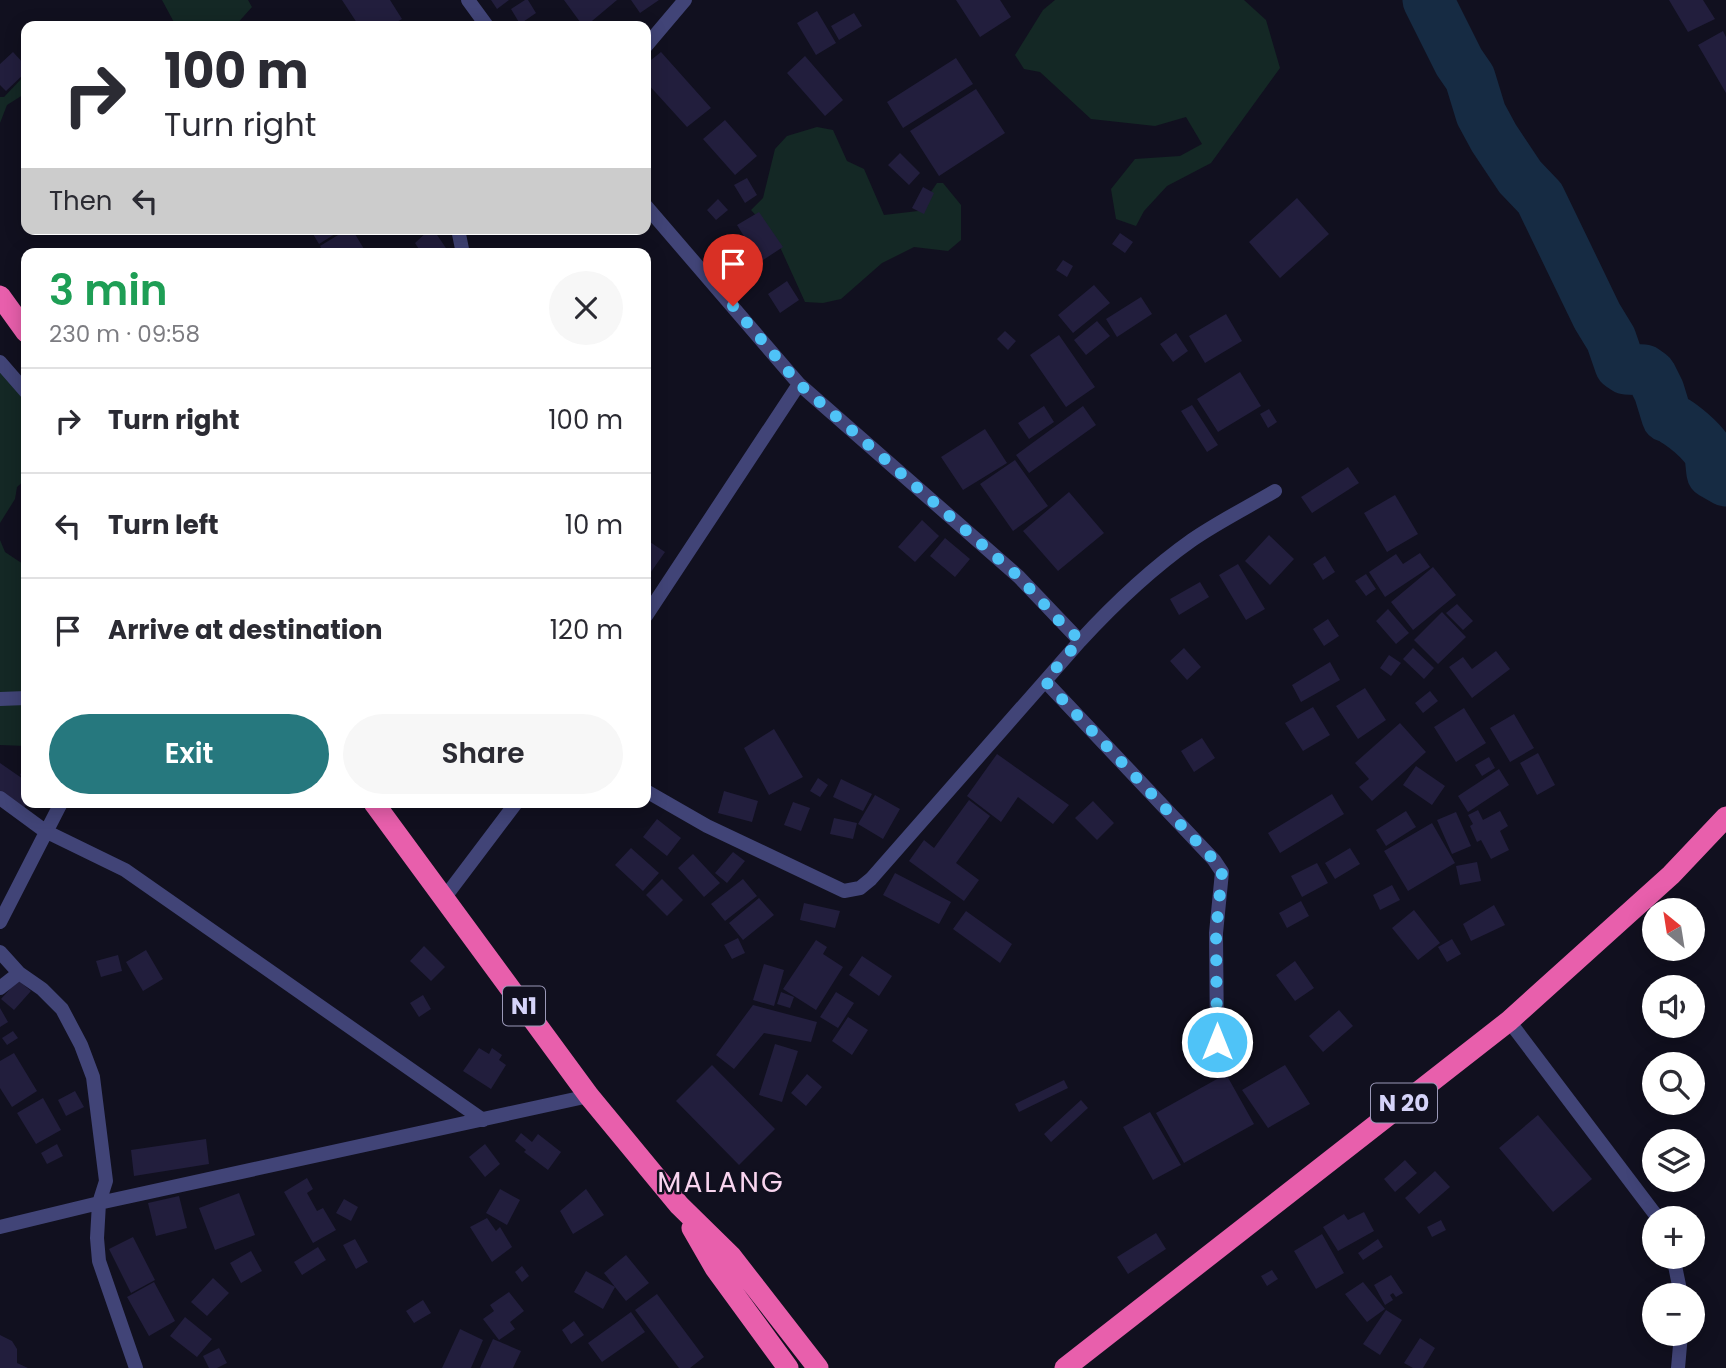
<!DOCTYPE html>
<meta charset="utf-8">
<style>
:root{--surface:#fff;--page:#f7f7f7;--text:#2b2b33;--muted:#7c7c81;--line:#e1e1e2;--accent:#26787e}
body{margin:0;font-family:Poppins,sans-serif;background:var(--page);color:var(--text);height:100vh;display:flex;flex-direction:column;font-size:26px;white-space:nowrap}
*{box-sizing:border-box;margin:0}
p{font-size:23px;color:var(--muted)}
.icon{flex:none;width:38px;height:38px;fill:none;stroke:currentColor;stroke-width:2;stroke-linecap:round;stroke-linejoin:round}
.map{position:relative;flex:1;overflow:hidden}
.side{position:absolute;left:21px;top:248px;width:630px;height:560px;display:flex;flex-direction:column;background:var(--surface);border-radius:14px;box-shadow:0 4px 18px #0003}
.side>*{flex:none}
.hud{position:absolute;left:21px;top:21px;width:630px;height:214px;border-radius:14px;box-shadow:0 4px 18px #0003;background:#fff;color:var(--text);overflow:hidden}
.needle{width:46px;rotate:330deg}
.controls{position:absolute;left:1642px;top:898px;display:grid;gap:14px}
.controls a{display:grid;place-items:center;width:63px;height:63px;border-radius:50%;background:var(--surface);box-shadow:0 4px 18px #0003;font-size:35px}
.pin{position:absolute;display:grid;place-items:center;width:60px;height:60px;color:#fff;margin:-72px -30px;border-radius:50% 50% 50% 0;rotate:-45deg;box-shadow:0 0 7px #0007}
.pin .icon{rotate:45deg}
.me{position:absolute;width:77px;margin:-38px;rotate:0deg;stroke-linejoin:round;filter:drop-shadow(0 0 5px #0008)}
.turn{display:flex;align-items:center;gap:24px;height:147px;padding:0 28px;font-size:32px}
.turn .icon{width:91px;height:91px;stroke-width:2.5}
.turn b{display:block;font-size:49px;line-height:60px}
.then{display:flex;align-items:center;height:66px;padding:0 28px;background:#0003;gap:14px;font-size:26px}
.round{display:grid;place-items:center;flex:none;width:74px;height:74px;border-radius:37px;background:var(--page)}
.head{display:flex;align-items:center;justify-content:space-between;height:119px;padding:0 28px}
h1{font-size:42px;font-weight:600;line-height:52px;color:#1e9e55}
.button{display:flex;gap:14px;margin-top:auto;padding:14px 28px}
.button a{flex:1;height:80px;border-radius:42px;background:var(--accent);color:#fff;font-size:28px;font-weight:600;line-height:80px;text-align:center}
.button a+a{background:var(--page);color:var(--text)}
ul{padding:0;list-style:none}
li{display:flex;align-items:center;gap:21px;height:105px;padding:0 28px;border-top:2px solid var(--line)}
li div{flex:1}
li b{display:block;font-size:26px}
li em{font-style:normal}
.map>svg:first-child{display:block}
</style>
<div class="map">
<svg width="1726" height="1368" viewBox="0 0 1726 1368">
<rect width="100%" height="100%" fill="#11101f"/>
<path fill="#142825" d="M162,0h86l4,7 -17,19 -25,-4 -5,4h-29z
M1055,0h189l22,20 14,48 -69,95 -44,23 -23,25 -8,15 -20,-7 -5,-30 24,-30 45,-3 22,-12 -16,-27 -31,9 -64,-7 -51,-47 -16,-3 -9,-14 28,-45z
M26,74v19l-19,12 -7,18v-26h4z
M817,127l16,3 14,31 17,8 20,46 34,-4 19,-28h6l18,22v35l-13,11 -34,-4 -32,16 -41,36 -18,4 -18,-1 -30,-66 -24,-26 12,-12 12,-49 12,-13z
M0,363l26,35v81l-9,8 -2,12 -15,24z
M0,540l5,12 21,14v180l-26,-1z"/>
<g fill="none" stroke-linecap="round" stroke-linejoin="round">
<path stroke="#162b43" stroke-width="51" d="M1428,0l31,62 11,16 11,36 13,24 26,39 20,21 57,118 14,23 9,26 6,4 18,1 7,5 8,16 8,26c11,3 40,27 43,39 1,6 1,11 2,17l14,8"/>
</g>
<path fill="#221e3d" d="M342,0h48l12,19 -12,7h-31z
M491,0h18l-12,9z
M525,0h3l8,13 -16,11 -9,-15z
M564,0h53l-31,26h-3z
M631,0h28l-19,13z
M956,0h44l11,17 -31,20z
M1669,0h34l12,19 -27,13z
M817,11l19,32 -20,12 -19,-32z
M854,13l8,13 -23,14 -8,-14z
M1723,31l3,6v56l-28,-48z
M13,52l13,14v6l-20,19 -6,-6v-21z
M661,52l50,56 -24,19 -41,-45v-18z
M805,56l38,44 -18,16 -38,-43z
M956,58l17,26 -70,44 -16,-26z
M976,89l29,44 -66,43 -29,-45z
M725,120l32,36 -22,19 -32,-36z
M900,153l20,20 -11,12 -21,-20z
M747,178l10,17 -12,8 -11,-18z
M923,187l11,6 -10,21 -12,-6z
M1297,198l32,36 -49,44 -31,-36z
M718,199l10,11 -12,10 -9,-10z
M759,212l24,35 -23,15 -23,-37z
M310,229h33l-24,15z
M348,229h4l15,25h-43l-4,-8z
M430,229h3l17,25h-28l-7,-11z
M1120,233l13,9 -8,11 -13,-9z
M1063,260l10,6 -6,11 -11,-7z
M787,281l12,19 -19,13 -12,-19z
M1094,285l16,18 -37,30 -15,-18z
M1141,297l11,17 -35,23 -11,-18z
M1226,314l16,27 -37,22 -16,-27z
M1097,321l13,15 -24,19 -12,-15z
M1005,331l11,10 -8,9 -11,-11z
M1176,333l12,18 -15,11 -13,-18z
M1059,335l36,52 -29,20 -36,-52z
M1240,372l21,34 -43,26 -21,-33z
M1192,405l26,40 -11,7 -26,-41z
M1044,406l10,16 -25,17 -11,-16z
M1083,406l13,19 -67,48 -13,-18z
M1269,409l8,13 -9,6 -8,-14z
M985,429l22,34 -44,27 -22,-33z
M1015,460l33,46 -35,25 -33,-47z
M1348,467l11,16 -47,30 -11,-16z
M1069,492l35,41 -46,38 -35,-40z
M1395,495l23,39 -31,18 -23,-39z
M922,520l17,16 -24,26 -17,-15z
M1269,535l25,24 -24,26 -25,-24z
M945,538l25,21 -15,18 -25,-21z
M647,540l18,12 -19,27v-37z
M1420,553l10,14 -45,30 -16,-25 27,-18 7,10z
M1325,556l10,16 -12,8 -10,-16z
M1238,564l27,45 -19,11 -27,-45z
M1433,567l23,28 -43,35 -22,-28z
M1366,574l10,15 -10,7 -11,-15z
M1200,582l9,15 -30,18 -9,-16z
M1457,604l16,17 -10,9 -17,-17z
M1388,609l21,24 -13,11 -20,-23z
M1442,612l24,25 -28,27 -24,-24z
M1328,619l11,17 -15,10 -11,-17z
M1184,648l17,19 -14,13 -17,-19z
M1413,648l21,20 -10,11 -21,-20z
M1496,651l14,18 -38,29 -23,-31 14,-10 9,12z
M1389,655l12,8 -10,13 -11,-8z
M1330,662l10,18 -39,22 -9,-17z
M1365,688l21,32 -28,19 -22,-33z
M1430,691l8,10 -15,12 -8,-10z
M1313,707l17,28 -27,16 -18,-28z
M1464,708l22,35 -30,19 -22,-35z
M1514,714l20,34 -24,14 -20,-34z
M1400,723l26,29 -54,49 -13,-14 10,-8 -14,-16z
M774,729l29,48 -34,18 -25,-47z
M1202,738l13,20 -21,14 -13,-21z
M1538,753l17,32 -18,10 -17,-32z
M997,754l72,51 -16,19 -35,-27 -17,25 -34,-26z
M1489,757l6,11 -13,8 -7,-11z
M0,763l26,18v24l-3,4 -23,-16z
M26,763v16l-6,-4z
M1416,766l29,20 -13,19 -29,-20z
M1499,769l10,16 -41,27 -10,-16z
M818,778l10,7 -8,12 -10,-6z
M841,779l31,15 -9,17 -30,-14z
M724,791l34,10 -6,21 -34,-9z
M1332,794l12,20 -64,39 -12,-20z
M875,795l25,14 -17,30 -25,-15z
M969,800l21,16 -34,47 23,17 -15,21 -55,-40 15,-21 10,8z
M1093,801l21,22 -17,17 -22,-22z
M793,802l17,6 -9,23 -17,-6z
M1478,810l5,10 17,-9 8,15 -8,5 9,19 -18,9 -10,-19 -4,2 -7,-16 3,-2 -5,-9z
M1406,811l10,16 -30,19 -10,-16z
M1456,812l15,34 -19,8 -15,-34z
M834,818l23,5 -4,16 -23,-5z
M657,819l24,19 -14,18 -24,-19z
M1432,823l23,40 -47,28 -24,-40z
M631,848l28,25 -16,18 -28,-26z
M1350,848l10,16 -25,15 -10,-16z
M733,852l12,9 -18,22 -12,-10z
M693,854l27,29 -16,14 -26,-29z
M1477,862l4,19 -21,4 -4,-19z
M1317,863l11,20 -26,14 -11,-21z
M895,873l56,29 -12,22 -56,-29z
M662,879l21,21 -16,16 -21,-21z
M743,879l14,17 -32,25 -14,-17z
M1392,885l8,15 -20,10 -7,-15z
M759,898l15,17 -31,25 -14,-17z
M1301,901l8,15 -22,12 -8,-15z
M804,903l36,8 -5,17 -35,-8z
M1494,905l11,20 -34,16 -8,-17z
M1414,910l26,33 -22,17 -26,-32z
M966,911l46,33 -12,19 -47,-34z
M738,938l7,15 -13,6 -8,-14z
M1452,939l9,15 -14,8 -9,-15z
M816,940l11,7 -4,7 20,13 -27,43 -33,-21z
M424,946l21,21 -14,14 -21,-20z
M146,950l17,29 -20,12 -17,-29z
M118,955l4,16 -21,6 -5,-16z
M862,956l30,20 -13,20 -30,-21z
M1295,961l19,27 -19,13 -19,-26z
M764,964l20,6 -10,36 -21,-6z
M18,980l13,11 -17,19 -13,-11z
M781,992l13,5 -4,11 -13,-4z
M836,992l18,11 -16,25 -18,-11z
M423,995l8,14 -12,8 -9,-14z
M753,1005l64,17 -6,20 -47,-9 -30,36 -18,-14z
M0,1008l8,14 -8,5z
M1339,1010l14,16 -30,26 -14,-16z
M848,1017l20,13 -16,25 -20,-14z
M13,1031l5,7 -11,7 -5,-7z
M775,1044l23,7 -16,51 -23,-7z
M479,1048l10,6 3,-6 10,7 -3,5 7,5 -15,24 -28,-18z
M14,1053l23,38 -25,16 -12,-19v-27z
M712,1065l63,64 -36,36 -63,-64z
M1285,1065l25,39 -42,24 -26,-38z
M807,1074l15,13 -16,19 -15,-13z
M1226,1074l28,50 -70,39 -28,-50z
M1064,1080l4,8 -49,24 -4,-8z
M75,1091l9,16 -18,9 -8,-16z
M43,1098l18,32 -25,14 -19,-31z
M1081,1100l7,8 -37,34 -7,-8z
M1150,1112l31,53 -28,15 -30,-53z
M1538,1115l54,64 -39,33 -54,-64z
M521,1133l11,9 6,-8 23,18 -13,18 -24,-18 2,-2 -11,-9z
M206,1139l3,25 -75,12 -3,-26z
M57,1144l6,12 -16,8 -6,-11z
M485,1144l15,20 -15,13 -16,-20z
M1405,1160l12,13 -22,19 -11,-13z
M1435,1171l15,16 -31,27 -14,-16z
M307,1178l6,11 -6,4 10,18 6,-3 13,22 -23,13 -29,-51z
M500,1189l20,11 -13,25 -21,-12z
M586,1189l18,26 -31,19 -13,-23z
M239,1193l16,42 -40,15 -16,-42z
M179,1196l8,32 -31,8 -8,-33z
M344,1199l14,8 -7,14 -15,-8z
M1364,1212l10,19 -36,20 -15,-24 21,-13 4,6z
M487,1218l9,13 4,-4 12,20 -20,15 -22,-35z
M1441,1220l5,10 -14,7 -5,-10z
M1156,1233l10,16 -38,25 -11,-17z
M1322,1234l22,39 -28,16 -22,-38z
M133,1237l22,43 -24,13 -22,-44z
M355,1239l13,23 -12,7 -13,-24z
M1378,1239l5,8 -20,13 -5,-7z
M318,1247l8,13 -24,15 -8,-13z
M251,1251l11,20 -21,12 -11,-20z
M626,1255l23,28 -23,18 -11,-14 -12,22 -29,-17 12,-21 29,16 -11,-14z
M522,1266l7,10 -7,6 -7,-10z
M1272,1270l6,9 -11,7 -6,-10z
M1391,1275l12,18 -7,4 -3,-4 -3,2 3,5 -8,5 -11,-20z
M213,1278l16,15 -22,23 -16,-14z
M154,1282l21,39 -26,15 -22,-39z
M1363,1282l22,27 -18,13 -22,-28z
M509,1292l15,19 -14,11 5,7 -16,11 -16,-21 11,-8 -4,-6z
M657,1294l47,63 -14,11h-11l-44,-58z
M423,1300l8,13 -17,10 -8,-12z
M1386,1310l16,10 -22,35 -17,-11z
M631,1312l14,20 -43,30 -14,-19z
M185,1317l27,22 -15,18 -27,-21z
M574,1321l10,14 -13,9 -9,-14z
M460,1329l23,11 -12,28h-29z
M0,1335l12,6 5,8v14l11,5h-28z
M1420,1338l15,10 -12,20h-10l-9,-5z
M493,1339l28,12 -8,17h-33z
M219,1348l8,15 -10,5h-8l-6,-12z"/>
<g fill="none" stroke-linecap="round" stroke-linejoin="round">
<path stroke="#414477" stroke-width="14" d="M468,0l19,26
M646,46l39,-46
M646,206l153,178 220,193 61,64 -35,40 169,179 8,12 -6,61 1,109
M458,229l5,25
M0,362l26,30
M646,616l153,-232
M1080,641c34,-37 71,-72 112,-101 26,-18 56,-33 83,-49
M0,699l26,-1
M646,791l61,35 137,65 16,-3 11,-9 174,-198
M0,798l45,33 80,39 358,250
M445,897l71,-94
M0,922l61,-119
M0,952l19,21 23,16 20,20 19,36 12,32 13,104 -7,22 -2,35 2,23 37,107
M0,988l19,-15
M1509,1021l149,197
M0,1227l99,-24 490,-107
M1673,1256l8,39
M1678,1368l3,-34"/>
<path stroke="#e85fac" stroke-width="21" d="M0,296l26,36
M374,803l215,293 90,109 52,51 87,112
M692,1228l23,40 73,100
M1065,1368l444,-347 162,-146 55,-58"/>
</g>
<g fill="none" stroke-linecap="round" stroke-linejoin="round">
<path stroke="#4fc3f7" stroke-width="12" stroke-dasharray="0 21.6" d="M733,306l66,78 220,193 45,49 16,14 -35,41 169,179 8,12 -6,61 1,109"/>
</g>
<g text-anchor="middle" stroke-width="5" stroke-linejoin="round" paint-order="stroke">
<g fill="#11101f" stroke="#9a98b8" stroke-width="2">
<rect x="503" y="986.5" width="42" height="39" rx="5"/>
<rect x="1371" y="1083.5" width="66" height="39" rx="5"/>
</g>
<g font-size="23" font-weight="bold" fill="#d5d3f9">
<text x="524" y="1014">N1</text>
<text x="1404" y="1111">N 20</text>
</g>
<g font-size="28" letter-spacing="2" fill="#f9d5ef" stroke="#11101f">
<text x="721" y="1192">MALANG</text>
</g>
</g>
</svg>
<div class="controls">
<a><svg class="needle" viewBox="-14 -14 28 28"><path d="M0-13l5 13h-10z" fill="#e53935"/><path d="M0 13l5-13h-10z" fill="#7c7c81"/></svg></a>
<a><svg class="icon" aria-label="sound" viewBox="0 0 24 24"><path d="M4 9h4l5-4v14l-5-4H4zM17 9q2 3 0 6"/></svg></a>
<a><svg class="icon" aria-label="search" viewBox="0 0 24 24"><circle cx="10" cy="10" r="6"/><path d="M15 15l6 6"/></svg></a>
<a><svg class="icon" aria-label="layers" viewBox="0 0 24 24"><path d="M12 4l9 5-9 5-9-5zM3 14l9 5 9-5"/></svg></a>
<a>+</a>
<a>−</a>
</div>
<div class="pin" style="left:733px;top:306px;background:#d93025"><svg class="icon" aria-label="arrive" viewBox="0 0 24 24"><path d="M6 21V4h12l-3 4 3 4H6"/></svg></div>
<svg class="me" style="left:1217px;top:1042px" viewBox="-20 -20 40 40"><circle r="17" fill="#4fc3f7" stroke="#fff" stroke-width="3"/><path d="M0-11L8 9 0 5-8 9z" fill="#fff"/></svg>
<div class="hud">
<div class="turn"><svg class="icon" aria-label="right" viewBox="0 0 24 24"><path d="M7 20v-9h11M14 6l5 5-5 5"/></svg><div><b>100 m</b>Turn right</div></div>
<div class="then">Then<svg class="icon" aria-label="left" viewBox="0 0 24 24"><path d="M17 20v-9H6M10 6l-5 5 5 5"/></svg></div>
</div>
<section class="side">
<div class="head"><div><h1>3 min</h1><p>230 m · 09:58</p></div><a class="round"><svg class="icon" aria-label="close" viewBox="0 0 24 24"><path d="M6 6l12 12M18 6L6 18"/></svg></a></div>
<ul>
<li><svg class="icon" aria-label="right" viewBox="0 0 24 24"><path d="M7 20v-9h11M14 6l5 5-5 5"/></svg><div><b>Turn right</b></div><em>100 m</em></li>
<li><svg class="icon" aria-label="left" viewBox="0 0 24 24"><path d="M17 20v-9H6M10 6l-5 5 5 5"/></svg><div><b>Turn left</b></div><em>10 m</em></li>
<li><svg class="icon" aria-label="arrive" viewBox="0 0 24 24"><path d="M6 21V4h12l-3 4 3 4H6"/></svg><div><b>Arrive at destination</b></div><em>120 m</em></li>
</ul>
<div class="button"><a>Exit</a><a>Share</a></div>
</section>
</div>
